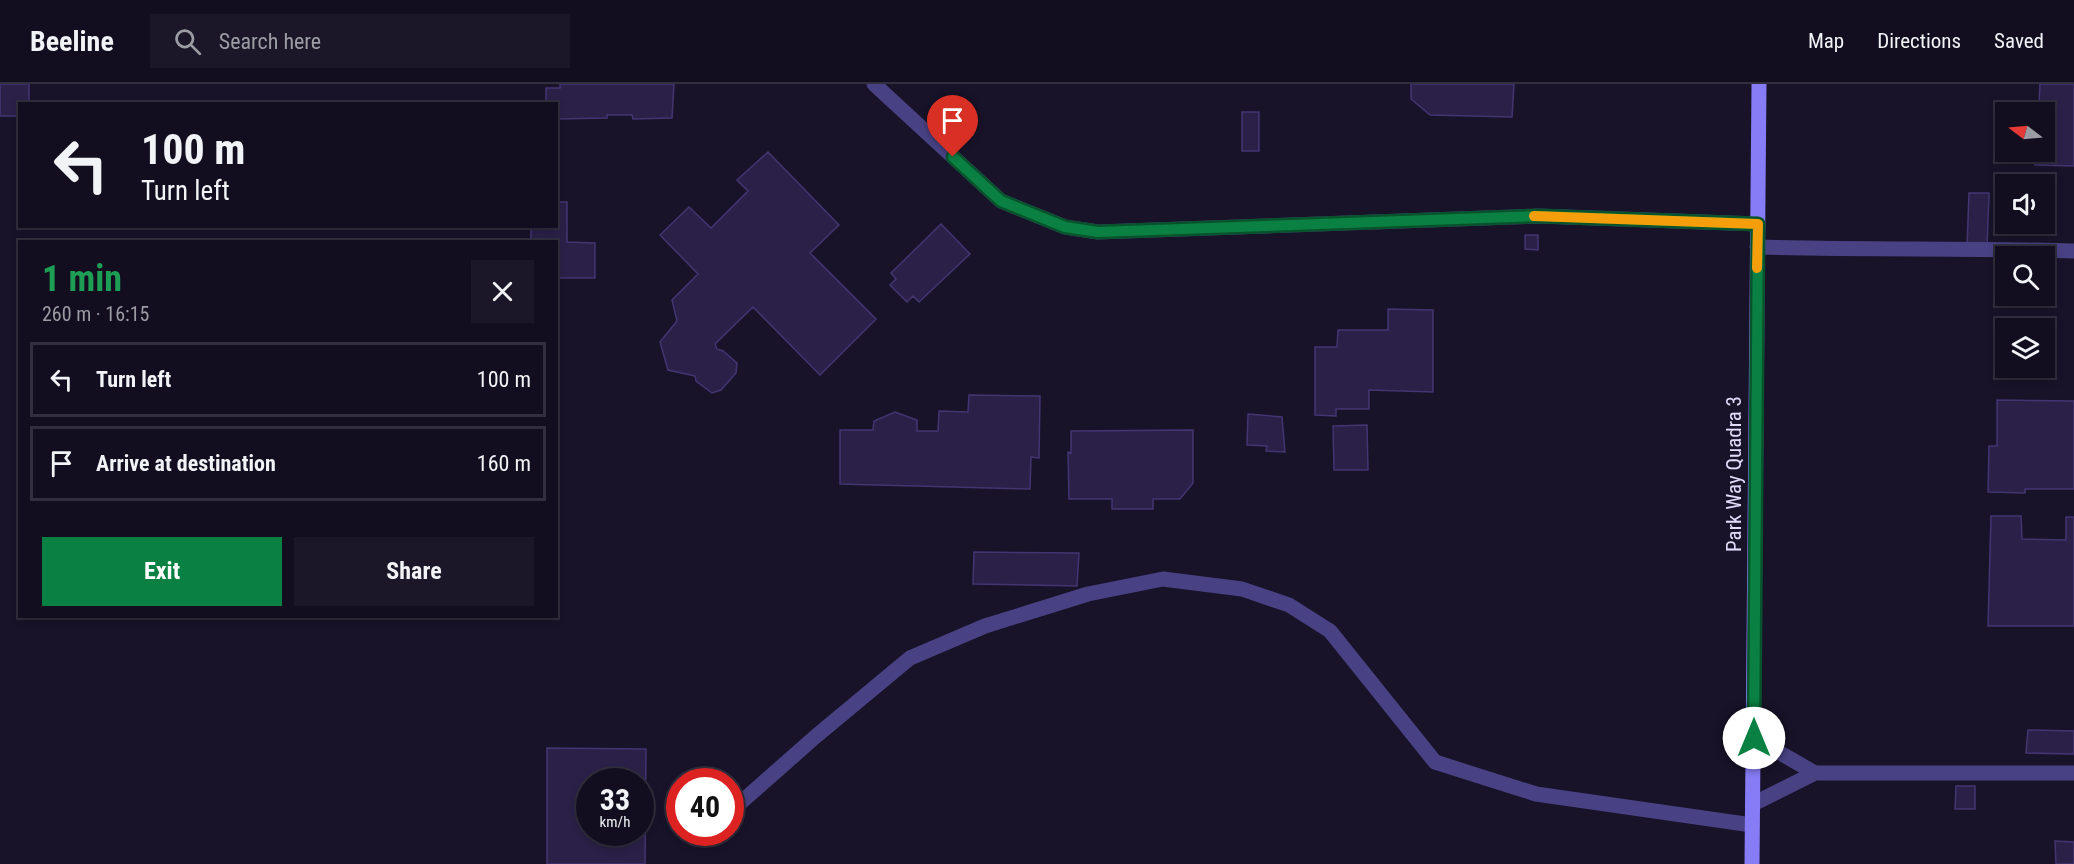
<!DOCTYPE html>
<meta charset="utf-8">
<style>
:root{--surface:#120e1f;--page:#1b1728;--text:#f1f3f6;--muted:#9c9ca4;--line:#312e3d;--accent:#0b8043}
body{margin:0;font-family:"Roboto Condensed",sans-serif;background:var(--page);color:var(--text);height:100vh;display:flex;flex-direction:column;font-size:22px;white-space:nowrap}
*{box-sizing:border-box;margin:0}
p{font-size:20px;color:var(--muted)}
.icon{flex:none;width:33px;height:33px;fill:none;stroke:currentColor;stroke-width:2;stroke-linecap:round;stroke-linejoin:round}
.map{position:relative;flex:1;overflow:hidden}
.side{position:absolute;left:18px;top:156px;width:540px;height:378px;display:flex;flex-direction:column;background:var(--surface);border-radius:0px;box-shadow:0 3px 9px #0003,0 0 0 2px var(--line)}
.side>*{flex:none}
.top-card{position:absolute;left:18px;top:18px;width:540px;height:126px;border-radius:0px;box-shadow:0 3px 9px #0003,0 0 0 2px var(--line);background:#120e1f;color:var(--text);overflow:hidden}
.needle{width:39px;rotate:286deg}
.buttons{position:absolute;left:1995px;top:18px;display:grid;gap:12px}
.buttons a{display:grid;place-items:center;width:60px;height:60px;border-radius:0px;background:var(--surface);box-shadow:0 3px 9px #0003,0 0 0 2px var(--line);font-size:30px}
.speed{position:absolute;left:576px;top:684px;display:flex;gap:12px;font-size:30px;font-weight:700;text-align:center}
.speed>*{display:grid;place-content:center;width:78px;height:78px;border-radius:50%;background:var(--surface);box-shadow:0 3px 9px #0003,0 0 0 2px var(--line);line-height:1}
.speed small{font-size:15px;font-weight:400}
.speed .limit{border:9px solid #d22;background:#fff;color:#111}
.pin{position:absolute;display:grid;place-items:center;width:51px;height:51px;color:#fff;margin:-62px -26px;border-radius:50% 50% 50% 0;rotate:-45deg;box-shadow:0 0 6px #0007}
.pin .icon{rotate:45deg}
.me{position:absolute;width:66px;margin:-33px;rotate:0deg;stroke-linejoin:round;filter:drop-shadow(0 0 4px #0008)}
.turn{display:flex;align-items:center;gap:21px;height:126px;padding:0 24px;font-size:27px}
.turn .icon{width:78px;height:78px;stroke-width:2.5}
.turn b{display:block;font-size:42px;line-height:51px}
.round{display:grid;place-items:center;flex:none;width:63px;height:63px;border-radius:0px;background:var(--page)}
.overview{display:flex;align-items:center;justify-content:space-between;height:102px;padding:0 24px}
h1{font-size:36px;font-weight:700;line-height:45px;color:#1e9e55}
.cta{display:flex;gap:12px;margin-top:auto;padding:12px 24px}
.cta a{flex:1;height:69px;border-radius:0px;background:var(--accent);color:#fff;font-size:24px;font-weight:700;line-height:69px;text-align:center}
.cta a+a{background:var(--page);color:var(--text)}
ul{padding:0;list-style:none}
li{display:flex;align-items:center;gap:18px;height:75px;margin:0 12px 9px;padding:0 12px;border:3px solid var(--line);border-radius:0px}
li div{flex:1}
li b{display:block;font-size:22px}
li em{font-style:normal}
header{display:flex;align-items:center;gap:36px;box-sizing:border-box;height:84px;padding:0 30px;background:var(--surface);border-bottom:2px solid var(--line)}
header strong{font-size:28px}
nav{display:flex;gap:33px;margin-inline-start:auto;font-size:21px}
.search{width:420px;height:54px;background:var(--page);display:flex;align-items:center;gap:15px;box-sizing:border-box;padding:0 21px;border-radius:0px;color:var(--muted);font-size:22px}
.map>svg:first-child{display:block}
</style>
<header>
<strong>Beeline</strong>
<div class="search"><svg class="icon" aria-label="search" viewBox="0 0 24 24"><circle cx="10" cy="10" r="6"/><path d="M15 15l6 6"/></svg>Search here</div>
<nav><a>Map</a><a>Directions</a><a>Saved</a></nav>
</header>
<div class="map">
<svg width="2074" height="780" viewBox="0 0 2074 780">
<rect width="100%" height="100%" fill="#181329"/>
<path fill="#2b2048" stroke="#443472" stroke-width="1.5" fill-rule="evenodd" d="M0,0h29v20h-9v12h-20z
M560,0h114l-2,34 -39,1 -1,-4h-25v3l-51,1v-15h-10v-16h14z
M1411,0h103l-2,33 -82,-2 -19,-16z
M2040,0h34v82l-39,-1v-13h9v-40h-8v-7l3,-1z
M1242,28h17v39h-17z
M768,68l71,73 -29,28 66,66 -56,56 -67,-68 -38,37 2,5 6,2 14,12 -1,10 -15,17 -9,3 -16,-12 -1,-5 -27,-6 -8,-28 17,-21 -5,-21 26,-26 -38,-39 29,-28 22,21 37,-37 -11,-11z
M1969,109h20l-2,55 -20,-1z
M556,118h11v40l28,1v35h-39v-36h-25v-16h25z
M941,140l29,30 -51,48 -6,-6 -6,6 -17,-17 6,-6 -5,-6z
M1525,151h13v15l-13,-1z
M1388,225l45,1v82l-64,-2v19h-33v7l-21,-1v-68h22l1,-17h50z
M969,311l71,1 -1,62 -8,-1 -1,32 -190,-5v-54h33l1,-9 21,-9 22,8v11h21l1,-20 29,1z
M1997,316l77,1v88h-49v4l-37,-1 1,-46h8z
M1248,330l34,3 3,35 -19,-1 1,-5 -20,-1z
M1367,341l1,45h-34l-1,-44z
M1193,346v53l-13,16h-27v10h-41v-10h-43l-1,-47 3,1v-22z
M1991,432h30l1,23 44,1v-23h8v109h-86z
M974,468l105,1 -2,33 -104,-2z
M2028,646l46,1v23l-48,-1z
M547,664l99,1 -1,115h-98zM590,698h50v50h-50z
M1956,702h19v23h-20z
M2055,757l19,1v22h-18z"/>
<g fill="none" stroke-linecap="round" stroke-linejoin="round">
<path stroke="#484284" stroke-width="15" d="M730,728l85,-75 95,-79 75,-32 103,-32 75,-15 79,10 47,16 41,26 105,131 101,32 216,31"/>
<path stroke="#484284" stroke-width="15" d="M874,0l127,117 64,26 33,5 441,-16 219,8
M1757,163c106,3 211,1 317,4
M1754,654l61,35
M1753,720l62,-31h259"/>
<path stroke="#867cf5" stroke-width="15" d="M1752,780l7,-780"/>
</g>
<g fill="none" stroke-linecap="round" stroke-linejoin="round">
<defs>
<path id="route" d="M953,73l48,44 64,26 33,5 441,-16 219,8 -4,514"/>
</defs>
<use href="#route" stroke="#07532c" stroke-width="15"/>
<use href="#route" stroke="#0b8043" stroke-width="10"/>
<path stroke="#f59e0b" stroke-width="10" d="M1534,132l224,8 -1,44"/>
</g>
<g text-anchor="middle" stroke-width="6" stroke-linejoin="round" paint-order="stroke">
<g font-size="21" fill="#e3ddfc" stroke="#181329">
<text transform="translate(1734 390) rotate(-90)" y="7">Park Way Quadra 3</text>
</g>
</g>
</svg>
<div class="buttons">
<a><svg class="needle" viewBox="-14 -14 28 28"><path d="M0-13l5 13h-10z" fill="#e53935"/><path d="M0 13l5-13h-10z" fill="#9c9ca4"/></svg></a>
<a><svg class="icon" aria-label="sound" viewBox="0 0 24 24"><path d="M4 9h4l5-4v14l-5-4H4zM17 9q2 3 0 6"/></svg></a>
<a><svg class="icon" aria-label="search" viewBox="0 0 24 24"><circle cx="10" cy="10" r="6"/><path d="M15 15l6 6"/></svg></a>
<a><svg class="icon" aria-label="layers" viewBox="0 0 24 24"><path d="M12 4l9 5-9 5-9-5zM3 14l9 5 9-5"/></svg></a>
</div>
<div class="speed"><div>33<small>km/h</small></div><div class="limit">40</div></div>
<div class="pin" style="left:953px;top:73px;background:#d93025"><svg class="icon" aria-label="arrive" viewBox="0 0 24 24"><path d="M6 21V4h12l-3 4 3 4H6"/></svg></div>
<svg class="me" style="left:1754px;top:654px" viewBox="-20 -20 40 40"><circle r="19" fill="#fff"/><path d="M0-13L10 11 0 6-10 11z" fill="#0b8043"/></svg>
<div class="top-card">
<div class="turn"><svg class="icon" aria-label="left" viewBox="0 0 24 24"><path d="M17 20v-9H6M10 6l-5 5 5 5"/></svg><div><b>100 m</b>Turn left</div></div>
</div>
<section class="side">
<div class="overview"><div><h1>1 min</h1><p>260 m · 16:15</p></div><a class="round"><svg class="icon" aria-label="close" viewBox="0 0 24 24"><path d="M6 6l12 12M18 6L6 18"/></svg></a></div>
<ul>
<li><svg class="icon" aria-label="left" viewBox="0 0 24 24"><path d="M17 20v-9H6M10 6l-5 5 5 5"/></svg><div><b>Turn left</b></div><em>100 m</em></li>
<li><svg class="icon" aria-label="arrive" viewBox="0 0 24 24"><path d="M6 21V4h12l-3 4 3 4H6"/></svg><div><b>Arrive at destination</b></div><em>160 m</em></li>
</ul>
<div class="cta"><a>Exit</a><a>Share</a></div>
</section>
</div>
